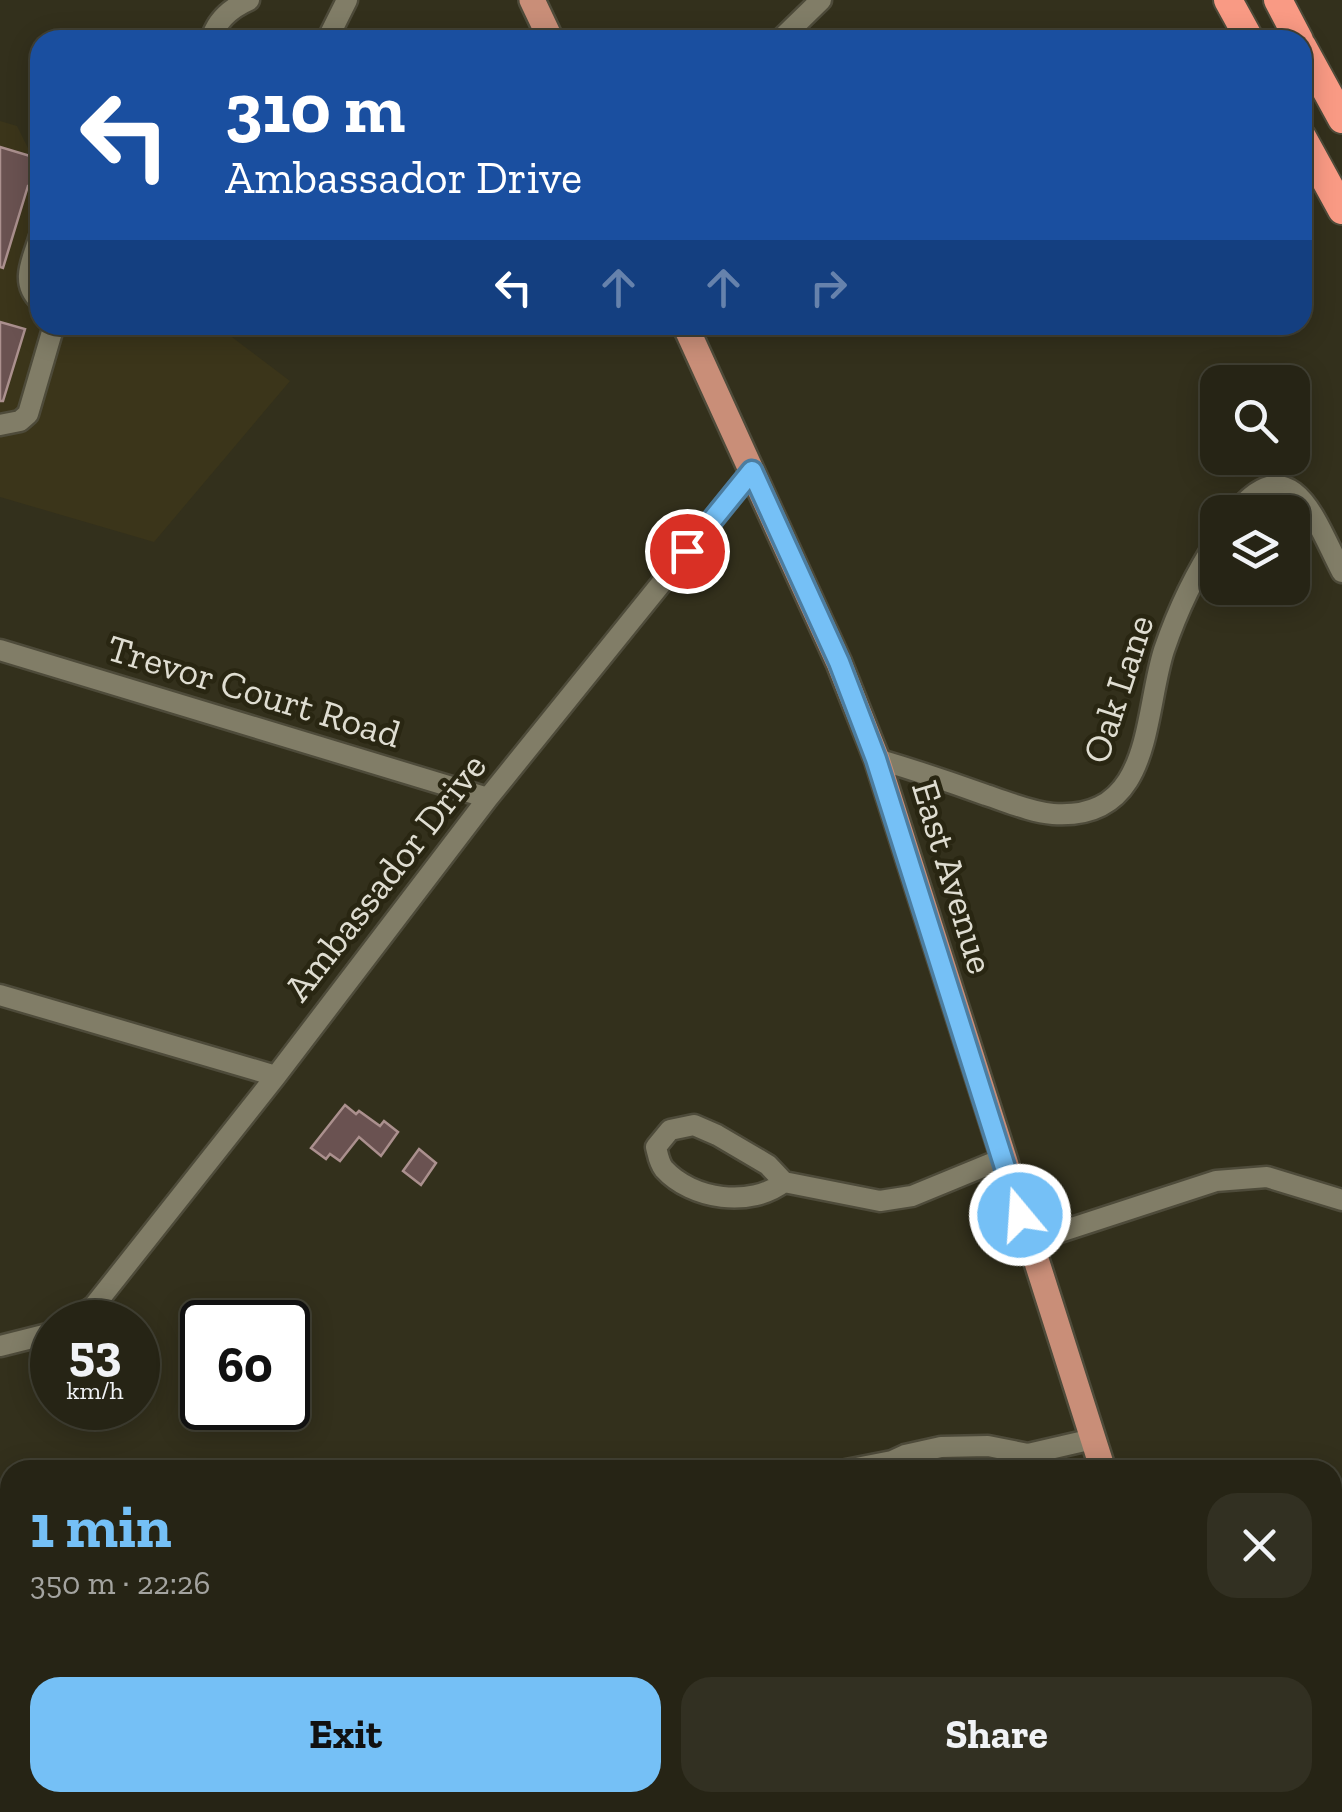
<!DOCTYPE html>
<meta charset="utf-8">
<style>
:root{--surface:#262415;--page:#323022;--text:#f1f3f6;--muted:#a4a4a0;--line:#424134;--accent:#75c0f6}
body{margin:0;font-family:"Zilla Slab",serif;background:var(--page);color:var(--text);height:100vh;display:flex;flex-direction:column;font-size:38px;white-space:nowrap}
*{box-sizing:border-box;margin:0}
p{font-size:32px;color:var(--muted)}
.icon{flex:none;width:55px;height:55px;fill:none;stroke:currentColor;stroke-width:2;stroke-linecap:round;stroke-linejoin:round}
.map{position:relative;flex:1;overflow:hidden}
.drawer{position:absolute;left:0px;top:1460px;width:1342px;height:352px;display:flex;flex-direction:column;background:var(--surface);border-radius:30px 30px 0 0;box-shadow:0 5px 25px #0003,0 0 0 2px var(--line)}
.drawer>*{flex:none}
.hud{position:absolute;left:30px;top:30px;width:1282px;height:305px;border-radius:30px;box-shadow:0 5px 25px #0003,0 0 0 2px var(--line);background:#1a4fa0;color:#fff;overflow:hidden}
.controls{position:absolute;left:1200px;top:365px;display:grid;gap:20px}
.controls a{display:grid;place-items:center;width:110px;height:110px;border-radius:20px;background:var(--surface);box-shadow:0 5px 25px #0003,0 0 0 2px var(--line);font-size:50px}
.speed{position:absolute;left:30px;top:1300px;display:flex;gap:20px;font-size:50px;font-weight:700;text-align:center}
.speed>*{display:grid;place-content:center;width:130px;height:130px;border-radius:50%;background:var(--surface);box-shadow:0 5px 25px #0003,0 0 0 2px var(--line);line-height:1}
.speed small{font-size:25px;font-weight:400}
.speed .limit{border:5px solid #111;border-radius:15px;background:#fff;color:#111}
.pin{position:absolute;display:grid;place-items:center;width:85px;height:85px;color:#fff;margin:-42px;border:5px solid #fff;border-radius:50%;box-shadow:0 2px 10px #0007}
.me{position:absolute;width:110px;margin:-55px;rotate:342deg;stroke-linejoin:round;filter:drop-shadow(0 0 8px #0008)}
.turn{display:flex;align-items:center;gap:35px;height:210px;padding:0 30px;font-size:45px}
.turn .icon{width:130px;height:130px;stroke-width:2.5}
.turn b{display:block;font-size:70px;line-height:85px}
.lanes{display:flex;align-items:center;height:95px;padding:0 30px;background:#0003;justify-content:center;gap:50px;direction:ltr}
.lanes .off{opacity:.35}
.round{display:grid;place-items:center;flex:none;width:105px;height:105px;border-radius:30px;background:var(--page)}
.overview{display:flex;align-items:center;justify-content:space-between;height:170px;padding:0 30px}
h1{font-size:60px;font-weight:800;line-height:75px;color:var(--accent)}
.button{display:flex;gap:20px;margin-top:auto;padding:20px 30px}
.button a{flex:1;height:115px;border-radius:30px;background:var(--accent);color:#111;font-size:40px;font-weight:800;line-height:115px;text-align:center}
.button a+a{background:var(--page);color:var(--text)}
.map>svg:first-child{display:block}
</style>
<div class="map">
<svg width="1342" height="1812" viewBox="0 0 1342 1812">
<rect width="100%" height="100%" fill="#33301c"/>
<path fill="#3b351a" d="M0,121l17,5 15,30 -6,23 9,3 5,5v138h176l74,56 -136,161 -154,-45z"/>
<path fill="#214228" d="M507,1802h164v1l-2,9h-140l-23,-3z"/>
<path fill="#6a5251" stroke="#ab908e" stroke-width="2.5" d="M0,147l40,12v21l-12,6 -25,82 -3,-1z
M0,322l25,7 -22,72h-3z
M345,1105l11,9 3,-3 21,15 4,-5 14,11 -17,24 -22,-19 -19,24 -10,-7 -4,5 -15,-11z
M419,1149l17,14 -15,22 -18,-14z"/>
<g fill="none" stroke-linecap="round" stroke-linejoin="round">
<defs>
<path id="minor" d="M211,40c5,-19 20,-32 38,-40
M327,40l20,-40
M780,40l41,-40
M40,236c-7,23 -21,46 0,65
M0,425l20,-4 8,-7 26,-89
M1236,512c57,-68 81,13 106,60
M0,650l488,148
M877,759c37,11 73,23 109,36 22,7 44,17 67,19 100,7 90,-98 111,-164 13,-38 32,-78 54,-111
M0,995l276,81
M784,1182c-33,26 -92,18 -120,-13 -5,-6 -6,-14 -8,-22l14,-17 24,-5 23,10 51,30 16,17 96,19 32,-5 90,-37
M1029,1242l187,-61 51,-4 75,23
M71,1322l23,-16 182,-230 212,-278 264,-327
M0,1346l52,-13
M846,1470l46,-9 13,-6 36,-8 47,-1 40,8 65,-15
M127,1802h12
M47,1812l4,-10
M107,1812l3,-10"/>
<path id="major" d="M532,0l19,40
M685,325l154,338 38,96 226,711
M1209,1802l3,10"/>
<path id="highway" d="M1228,0l22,40
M1278,0l21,40
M1302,46l40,73
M1302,137l40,73"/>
</defs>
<use href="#minor" stroke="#4e4b3a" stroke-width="25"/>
<use href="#major" stroke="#4e4b3a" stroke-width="30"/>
<use href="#highway" stroke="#4e4b3a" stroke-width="32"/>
<use href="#minor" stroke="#817d67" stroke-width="20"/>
<use href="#major" stroke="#c98e78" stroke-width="25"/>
<use href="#highway" stroke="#f99a84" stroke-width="28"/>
</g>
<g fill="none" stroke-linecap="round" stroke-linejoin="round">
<defs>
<path id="route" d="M687,551l65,-80 87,191 37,97 144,456"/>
</defs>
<use href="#route" stroke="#4c7da0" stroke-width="25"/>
<use href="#route" stroke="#75c0f6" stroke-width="18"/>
</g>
<g text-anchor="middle" stroke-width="9" stroke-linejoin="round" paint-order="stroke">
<g font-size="38" fill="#dfddd1" stroke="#292612">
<text transform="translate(1118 689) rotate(-72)" y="13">Oak Lane</text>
<text transform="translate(254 691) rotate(17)" y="13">Trevor Court Road</text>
<text transform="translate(385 877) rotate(-52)" y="13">Ambassador Drive</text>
<text transform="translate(953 877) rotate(73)" y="13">East Avenue</text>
</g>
</g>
</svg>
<div class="controls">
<a><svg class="icon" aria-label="search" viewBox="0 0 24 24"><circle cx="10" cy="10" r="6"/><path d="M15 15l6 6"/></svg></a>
<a><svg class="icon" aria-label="layers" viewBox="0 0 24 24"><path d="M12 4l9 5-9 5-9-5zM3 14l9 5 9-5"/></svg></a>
</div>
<div class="speed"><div>53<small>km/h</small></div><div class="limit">60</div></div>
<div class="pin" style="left:687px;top:551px;background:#d93025"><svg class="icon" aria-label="arrive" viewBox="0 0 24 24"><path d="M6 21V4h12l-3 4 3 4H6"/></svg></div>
<svg class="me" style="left:1020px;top:1215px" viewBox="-20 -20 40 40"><circle r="17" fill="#75c0f6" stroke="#fff" stroke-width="3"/><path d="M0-11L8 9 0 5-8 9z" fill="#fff"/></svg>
<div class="hud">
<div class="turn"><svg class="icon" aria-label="left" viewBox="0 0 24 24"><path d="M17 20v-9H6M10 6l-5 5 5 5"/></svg><div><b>310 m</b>Ambassador Drive</div></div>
<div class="lanes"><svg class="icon" aria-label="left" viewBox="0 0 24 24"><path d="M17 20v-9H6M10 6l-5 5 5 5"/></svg><svg class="icon off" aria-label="ahead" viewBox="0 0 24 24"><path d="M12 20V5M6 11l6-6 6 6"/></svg><svg class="icon off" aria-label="ahead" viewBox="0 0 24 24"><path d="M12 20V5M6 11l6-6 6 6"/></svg><svg class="icon off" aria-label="right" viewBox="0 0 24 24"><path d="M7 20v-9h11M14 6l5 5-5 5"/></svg></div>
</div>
<section class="drawer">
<div class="overview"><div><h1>1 min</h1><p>350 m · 22:26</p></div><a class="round"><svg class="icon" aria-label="close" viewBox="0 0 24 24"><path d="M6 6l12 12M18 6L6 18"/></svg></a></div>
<div class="button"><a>Exit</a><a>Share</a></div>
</section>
</div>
